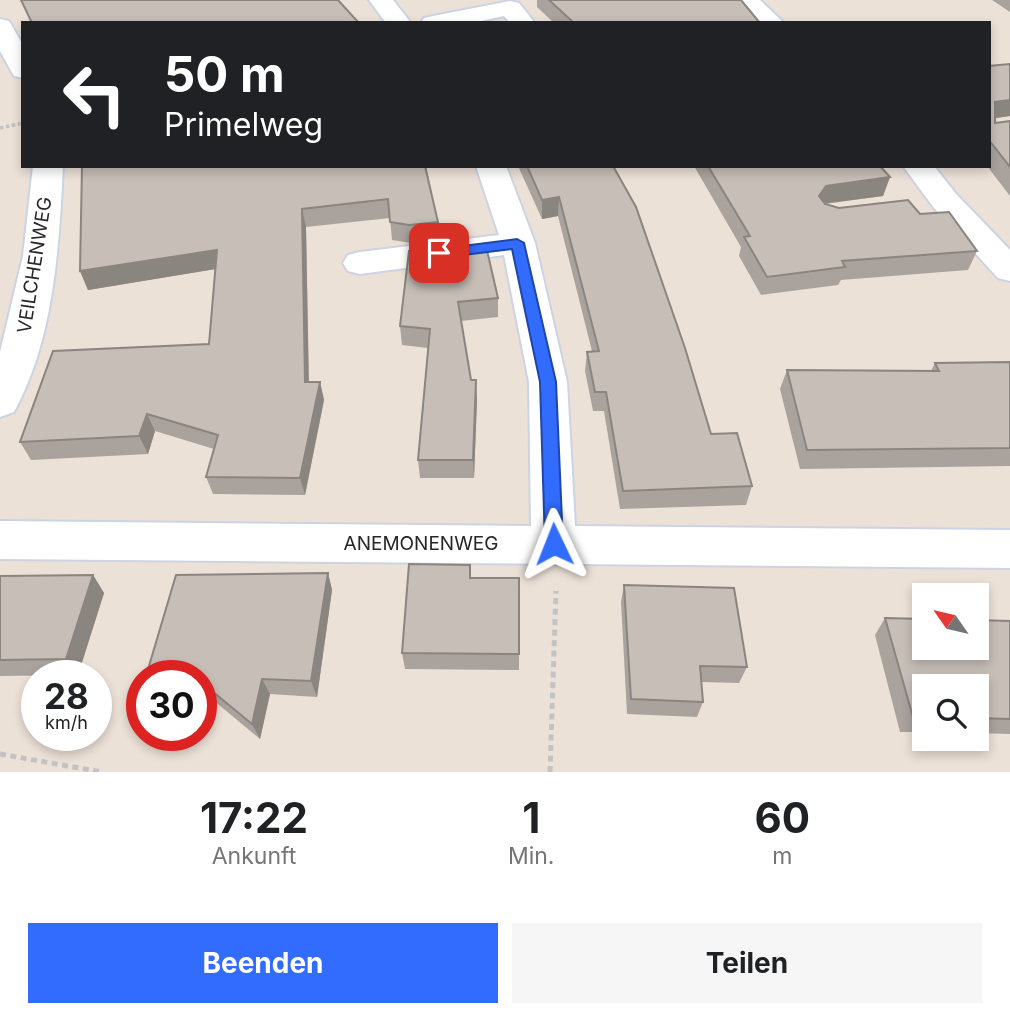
<!DOCTYPE html>
<html lang="de">
<style>
:root{--surface:#fff;--page:#f6f6f6;--text:#202124;--muted:#757577;--accent:#316cff}
body{margin:0;font-family:Inter,sans-serif;background:var(--page);color:var(--text);height:100vh;display:flex;flex-direction:column;font-size:26px;white-space:nowrap}
*{box-sizing:border-box;margin:0}
p{font-size:23px;color:var(--muted)}
.icon{flex:none;width:38px;height:38px;fill:none;stroke:currentColor;stroke-width:2;stroke-linecap:round;stroke-linejoin:round}
.map{position:relative;height:772px;overflow:hidden}
.drawer{display:flex;flex-direction:column;background:var(--surface);flex:1}
.drawer>*{flex:none}
.guide{position:absolute;left:21px;top:21px;width:970px;height:147px;border-radius:0px;box-shadow:0 4px 10px #0003;background:#202124;color:#fff;overflow:hidden}
.needle{width:46px;rotate:304deg}
.fabs{position:absolute;left:912px;top:583px;display:grid;gap:14px}
.fabs a{display:grid;place-items:center;width:77px;height:77px;border-radius:0px;background:var(--surface);box-shadow:0 4px 10px #0003;font-size:35px}
.speed{position:absolute;left:21px;top:660px;display:flex;gap:14px;font-size:35px;font-weight:700;text-align:center}
.speed>*{display:grid;place-content:center;width:91px;height:91px;border-radius:50%;background:var(--surface);box-shadow:0 4px 10px #0003;line-height:1}
.speed small{font-size:18px;font-weight:400}
.speed .limit{border:10px solid #d22;background:#fff;color:#111}
.pin{position:absolute;display:grid;place-items:center;width:60px;height:60px;color:#fff;margin:-30px;border-radius:14px;box-shadow:0 4px 10px #0006}
.me{position:absolute;width:77px;margin:-38px;rotate:358deg;stroke-linejoin:round;filter:drop-shadow(0 0 5px #0008)}
.turn{display:flex;align-items:center;gap:24px;height:147px;padding:0 28px;font-size:32px}
.turn .icon{width:91px;height:91px;stroke-width:2.5}
.turn b{display:block;font-size:49px;line-height:60px}
.eta{display:flex;justify-content:space-evenly;align-items:center;height:119px;text-align:center}
.eta b{font-size:42px;font-weight:700;line-height:49px}
.action{display:flex;gap:14px;margin-top:auto;padding:14px 28px}
.action a{flex:1;height:80px;border-radius:0px;background:var(--accent);color:#fff;font-size:28px;font-weight:700;line-height:80px;text-align:center}
.action a+a{background:var(--page);color:var(--text)}
.map>svg:first-child{display:block}
</style>
<div class="map">
<svg width="1010" height="772" viewBox="0 0 1010 772">
<rect width="100%" height="100%" fill="#ece1d7"/>
<g fill="none" stroke-linecap="round" stroke-linejoin="round">
<defs>
<path id="street" d="M369,0h24l18,23h-25z
M734,0h26l24,23h-27z
M510,1l9,2 16,20h-25l-6,-7 -32,7h-51l3,-5 9,-2z
M0,19l9,2 14,24v33l-9,-2 -14,-25z
M33,166h30c-4,82 -9,173 -49,246l-14,5v-65l23,-96z
M476,166h30l29,77 32,139 8,144 435,4v38l-1010,-9v-38l531,5 -2,-144 -25,-127 -144,19 -12,-3 -5,-8 5,-8 12,-3 139,-17z
M903,166h31l22,28 54,56v31l-12,-3 -64,-70z"/>
</defs>
<use href="#street" stroke="#ccd3e2" stroke-width="4"/>
<path stroke="#c3c3c3" stroke-width="3.5" stroke-dasharray="3.5 2.5" stroke-linecap="butt" d="M0,128l23,-5"/>
<path stroke="#c3c3c3" stroke-width="5" stroke-dasharray="6 4.5" stroke-linecap="butt" d="M0,754l102,18
M550,772l6,-181"/>
<use href="#street" fill="#fff" fill-rule="evenodd"/>
</g>
<path fill="#aaa39d" d="M537,0h204l19,23h-206l-17,-16z
M992,0h18v12z
M989,66l21,50 -15,2v5l15,-2v75l-23,-30h2z
M426,166l12,56 1,18 -28,3 -19,-3 -2,-22 -84,9 3,155h11l4,18 -19,95 -92,-1 -7,-17 8,-28 -59,-18 -7,23 -117,6 -11,-18 189,-98 6,-75 -127,21 -8,-19z
M518,166h95l98,268 41,52 -6,19 -126,4 -16,-98h-11l-8,-40 2,-19 5,-1 -34,-135 -16,3z
M694,166h186l10,11 -7,19 -58,8 14,4 81,6 57,37 -9,19 -127,10 -3,5 -77,10 -22,-39 2,-9z
M444,251l54,47v19l-37,4 10,59 6,19 -3,79h-54l-2,-18 10,-112 -26,-3 -2,-19z
M1010,362v104l-210,3 -20,-80 7,-19 144,1 4,-8z
M328,573l4,17 -15,107 -47,-3 -10,45 -59,-49v-14h-55z
M93,575l11,18 -26,82 -78,1v-100z
M470,578h49v92l-114,-1 -3,-16z
M624,585l123,82 -8,16 -38,-1 2,20 -6,15 -70,-3 -6,-112z
M885,618l125,3v113l-34,-1v-47h-52v46h-24l-25,-97z
M142,690v45h34l-1,4h-32l-11,-15z"/>
<path fill="#8b8580" d="M1010,100v16l-21,3 6,-17z
M890,177l-7,19 -63,8 -1,-8 7,-10z
M559,197l-1,19 -16,3v-19z
M302,209l4,18 3,173 -4,-18z
M217,250l5,18 -134,22 -8,-19z
M476,380l1,19 -3,79 -1,-18z
M320,382l4,18 -19,95 -5,-17z
M147,414l8,17 -7,23 -9,-18z
M328,573l4,17 -15,107 -6,-16z
M93,575l11,18 -26,82 -12,-16z
M262,679l8,15 -10,45 -8,-15z"/>
<path fill="#c6beb7" stroke="#8b8580" stroke-width="2" d="M21,0h317l21,23h-327z
M549,0h192l19,23h-186z
M1010,64v36l-15,2v21l15,-2v46l-21,-27v-74z
M82,166h343l13,56 -29,3 -19,-3 -2,-23 -86,10 3,173h15l-20,96 -94,-1 12,-42 -71,-21 -8,22 -119,6 33,-91 156,-7 8,-94 -137,21z
M527,166h86l23,41 49,141 26,86 26,-1 15,53 -129,5 -17,-99h-11l-8,-40 12,-1 -40,-154 -17,3z
M708,166h172l10,11 -64,9 -7,10 6,8 14,4 69,-8 12,14 29,-2 28,39 -135,10 3,6 -78,10 -23,-40 6,-1z
M443,246l1,5 42,-5 12,52 -40,4 13,78h5l-3,80h-55l12,-131 -30,-3 9,-75z
M1010,362v86l-203,2 -20,-80 152,1 -4,-8z
M409,564l61,1v13h49v76l-117,-1z
M328,573l-17,108 -49,-2 -10,45 -51,-42v-6h-7l-5,-4 -2,4h-41l30,-101z
M93,575l-27,84 -66,1v-84z
M624,585l110,3 13,79 -47,-1 3,36 -72,-3z
M885,618l39,1v29h52v-28l34,1v98l-34,-1v-32h-52v31h-11z
M142,690v34h-10z"/>
<path fill="#316cff" stroke="#2046a6" stroke-width="2" d="M517,239l7,4 32,139 7,162 -2,5h-13l-3,-5 -5,-162 -28,-133 -73,9 -7,-5 7,-4z"/>
<g text-anchor="middle" stroke-width="5" stroke-linejoin="round" paint-order="stroke">
<g font-size="19" fill="#272727" stroke="#fff">
<text transform="translate(34 265) rotate(-81)" y="7">VEILCHENWEG</text>
<text x="421" y="550">ANEMONENWEG</text>
</g>
</g>
</svg>
<div class="fabs">
<a><svg class="needle" viewBox="-14 -14 28 28"><path d="M0-13l5 13h-10z" fill="#e53935"/><path d="M0 13l5-13h-10z" fill="#757577"/></svg></a>
<a><svg class="icon" aria-label="search" viewBox="0 0 24 24"><circle cx="10" cy="10" r="6"/><path d="M15 15l6 6"/></svg></a>
</div>
<div class="speed"><div>28<small>km/h</small></div><div class="limit">30</div></div>
<div class="pin" style="left:439px;top:253px;background:#d93025"><svg class="icon" aria-label="arrive" viewBox="0 0 24 24"><path d="M6 21V4h12l-3 4 3 4H6"/></svg></div>
<svg class="me" style="left:554px;top:544px" viewBox="-20 -20 40 40"><path d="M0-17L14 15 0 8-14 15z" fill="#316cff" stroke="#fff" stroke-width="4"/></svg>
<div class="guide">
<div class="turn"><svg class="icon" aria-label="left" viewBox="0 0 24 24"><path d="M17 20v-9H6M10 6l-5 5 5 5"/></svg><div><b>50 m</b>Primelweg</div></div>
</div>
</div>
<section class="drawer">
<div class="eta">
<div><b>17:22</b><p>Ankunft</p></div>
<div><b>1</b><p>Min.</p></div>
<div><b>60</b><p>m</p></div>
</div>
<div class="action"><a>Beenden</a><a>Teilen</a></div>
</section>
